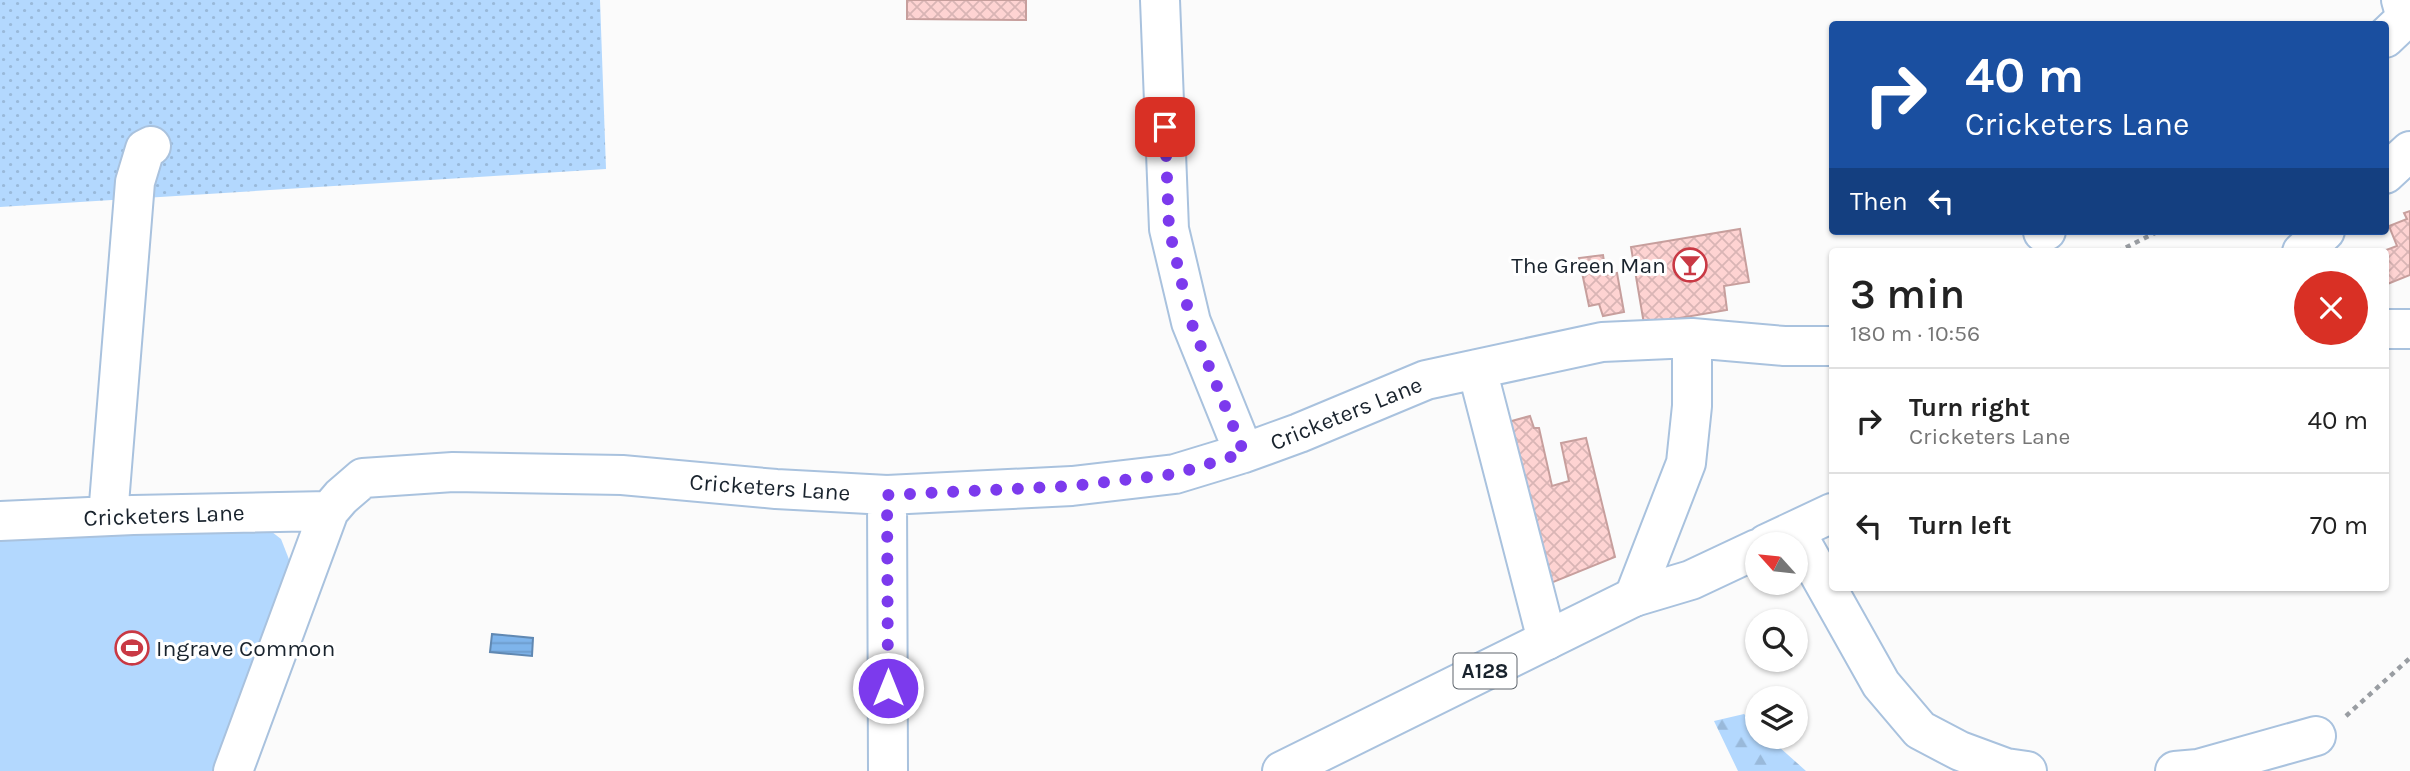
<!DOCTYPE html>
<meta charset="utf-8">
<style>
:root{--surface:#fff;--page:#f2f2f2;--text:#222;--muted:#767676;--line:#e0e0e0}
body{margin:0;font-family:Karla,sans-serif;background:var(--page);color:var(--text);height:100vh;display:flex;flex-direction:column;font-size:26px;white-space:nowrap}
*{box-sizing:border-box;margin:0}
p{font-size:23px;color:var(--muted)}
.icon{flex:none;width:38px;height:38px;fill:none;stroke:currentColor;stroke-width:2;stroke-linecap:round;stroke-linejoin:round}
.map{position:relative;flex:1;overflow:hidden}
.details{position:absolute;left:1829px;top:248px;width:560px;height:343px;display:flex;flex-direction:column;background:var(--surface);border-radius:7px;box-shadow:0 2px 5px #0004}
.details>*{flex:none}
.guide{position:absolute;left:1829px;top:21px;width:560px;height:214px;border-radius:7px;box-shadow:0 2px 5px #0004;background:#1a4fa0;color:#fff;overflow:hidden}
.needle{width:46px;rotate:297deg}
.buttons{position:absolute;left:1745px;top:532px;display:grid;gap:14px}
.buttons a{display:grid;place-items:center;width:63px;height:63px;border-radius:50%;background:var(--surface);box-shadow:0 2px 5px #0004;font-size:35px}
.pin{position:absolute;display:grid;place-items:center;width:60px;height:60px;color:#fff;margin:-30px;border-radius:14px;box-shadow:0 4px 10px #0006}
.me{position:absolute;width:77px;margin:-38px;rotate:0deg;stroke-linejoin:round;filter:drop-shadow(0 0 5px #0008)}
.turn{display:flex;align-items:center;gap:24px;height:147px;padding:0 21px;font-size:32px}
.turn .icon{width:91px;height:91px;stroke-width:2.5}
.turn b{display:block;font-size:49px;line-height:60px}
.then{display:flex;align-items:center;height:66px;padding:0 21px;background:#0003;gap:14px;font-size:26px}
.round{display:grid;place-items:center;flex:none;width:74px;height:74px;border-radius:37px;background:var(--page)}
.overview{display:flex;align-items:center;justify-content:space-between;height:119px;padding:0 21px}
h1{font-size:42px;font-weight:600;line-height:52px}
ul{padding:0;list-style:none}
li{display:flex;align-items:center;gap:21px;height:105px;padding:0 21px;border-top:2px solid var(--line)}
li div{flex:1}
li b{display:block;font-size:26px}
li em{font-style:normal}
.map>svg:first-child{display:block}
</style>
<div class="map">
<svg width="2410" height="771" viewBox="0 0 2410 771">
<defs>
<pattern id="grass-dots" width="8" height="8" patternUnits="userSpaceOnUse" patternTransform="scale(1.75)"><rect width="8" height="8" fill="#b3d8fe"/><path d="M2 2h.1M6 6h.1" fill="none" stroke="#99b9da" stroke-width="1.8" stroke-linecap="round"/></pattern>
<pattern id="forest-firs" width="22" height="20" patternUnits="userSpaceOnUse" patternTransform="scale(1.75)"><rect width="22" height="20" fill="#b3d8fe"/><path d="M5 1l3.5 6h-7zM16 11l3.5 6h-7z" fill="#99b9da"/></pattern>
<pattern id="water-rules" width="6" height="5" patternUnits="userSpaceOnUse" patternTransform="scale(1.75)"><rect width="6" height="5" fill="#7eb4eb"/><path d="M0 2.5h6" fill="none" stroke="#6c9aca"/></pattern>
<pattern id="building-cross-hatch" width="8" height="8" patternUnits="userSpaceOnUse" patternTransform="scale(1.75)"><rect width="8" height="8" fill="#fed3d2"/><path d="M0 0l8 8M0 8l8-8" fill="none" stroke="#d9b5b5"/></pattern>
</defs>
<rect width="100%" height="100%" fill="#fbfbfb"/>
<path fill="url(#grass-dots)" d="M0,0h600l6,169 -606,38z"/>
<path fill="url(#forest-firs)" d="M1744,714l13,12v11h11l38,34h-68l-24,-50z"/>
<path fill="#b3d8fe" d="M263,525l18,14 11,28 -76,204h-216v-239z"/>
<path fill="url(#water-rules)" stroke="#6088b2" stroke-width="2" d="M492,634l41,4 -1,18 -42,-4z"/>
<path fill="url(#building-cross-hatch)" stroke="#c79f9d" stroke-width="2" d="M907,0h119v20l-119,-1z
M2410,211v64l-25,10v-33h-4l16,-6 -8,-20 18,-7 -3,-6z
M1740,229l9,53 -25,4 3,24 -83,14 -13,-77z
M1603,255l3,20 11,-2 7,39 -21,4 -4,-12 -10,2 -10,-48z
M1530,416l4,12h5l13,58 17,-5 -8,-38 25,-5 29,119 -69,28 -38,-163z"/>
<g fill="none" stroke-linecap="round" stroke-linejoin="round">
<defs>
<path id="minor" d="M1160,0l9,229 22,93 53,131
M2385,38l21,-20 -5,-18
M2385,174l25,-23
M2043,232l3,-1
M2302,252l23,-21
M1477,369l70,271
M887,495l1,276
M108,516l27,-334 10,-33 6,-3
M0,521l133,-6 196,-4 12,-14 22,-19 90,-6 169,3 154,14 111,6 185,-9 103,-12 69,-21 55,-20 127,-53 176,-38 90,-4 92,8h48
M1795,531l86,153 39,46 40,21 46,17 21,3
M1634,597l52,-134 6,-57v-68
M233,771l96,-260
M2175,771l23,-2 118,-33"/>
<path id="major" d="M2385,329h25
M1766,544l66,-31
M1282,771l352,-174 57,-17 66,-31"/>
</defs>
<use href="#minor" stroke="#a9c2de" stroke-width="42"/>
<use href="#major" stroke="#a9c2de" stroke-width="42"/>
<path stroke="#999da2" stroke-width="4.5" stroke-dasharray="5 5" stroke-linecap="butt" d="M2117,252l42,-21
M2346,716l64,-58"/>
<use href="#minor" stroke="#fff" stroke-width="38"/>
<use href="#major" stroke="#fff" stroke-width="38"/>
</g>
<g fill="none" stroke-linecap="round" stroke-linejoin="round">
<path stroke="#7c3aed" stroke-width="12" stroke-dasharray="0 21.6" d="M888,688l-1,-193 185,-9 103,-12 69,-21 -53,-131 -22,-93 -4,-102"/>
</g>
<defs>
<symbol id="bar-ring" viewBox="-11 -11 22 22"><circle r="9.5" fill="#fff" stroke="#c93944" stroke-width="1.5"/><path d="M-6-5H6L.8 .8V4.5H3.5V6h-7V4.5H-.8V.8Z" fill="#c93944"/></symbol>
<symbol id="stadium-ring" viewBox="-11 -11 22 22"><circle r="9.5" fill="#fff" stroke="#c93944" stroke-width="1.5"/><path d="M0-5a6.5 5 0 1 0 0 10a6.5 5 0 1 0 0-10ZM-3.5-1.8h7v3.6h-7Z" fill="#c93944"/></symbol>
</defs>
<g fill-rule="evenodd">
<use href="#bar-ring" x="1671" y="246" width="38" height="38"/>
<use href="#stadium-ring" x="113" y="629" width="38" height="38"/>
</g>
<g text-anchor="middle" stroke-width="6" stroke-linejoin="round" paint-order="stroke">
<rect fill="#fff" stroke="#5e656c" stroke-width="2" x="1453.5" y="653.5" width="63" height="35" rx="5"/>
<g font-size="21" font-weight="bold" fill="#19232d">
<text x="1485" y="678">A128</text>
</g>
<g font-size="23" fill="#19232d" stroke="#fff" text-anchor="end">
<text x="1666" y="273">The Green Man</text>
<text x="156" y="656" text-anchor="start">Ingrave Common</text>
</g>
<g font-size="23" fill="#19232d" stroke="#fff">
<text transform="translate(1346 413) rotate(-22)" y="8">Cricketers Lane</text>
<text transform="translate(770 487) rotate(4)" y="8">Cricketers Lane</text>
<text transform="translate(164 515) rotate(-2)" y="8">Cricketers Lane</text>
</g>
</g>
</svg>
<div class="buttons">
<a><svg class="needle" viewBox="-14 -14 28 28"><path d="M0-13l5 13h-10z" fill="#e53935"/><path d="M0 13l5-13h-10z" fill="#767676"/></svg></a>
<a><svg class="icon" aria-label="search" viewBox="0 0 24 24"><circle cx="10" cy="10" r="6"/><path d="M15 15l6 6"/></svg></a>
<a><svg class="icon" aria-label="layers" viewBox="0 0 24 24"><path d="M12 4l9 5-9 5-9-5zM3 14l9 5 9-5"/></svg></a>
</div>
<div class="pin" style="left:1165px;top:127px;background:#d93025"><svg class="icon" aria-label="arrive" viewBox="0 0 24 24"><path d="M6 21V4h12l-3 4 3 4H6"/></svg></div>
<svg class="me" style="left:888px;top:688px" viewBox="-20 -20 40 40"><circle r="17" fill="#7c3aed" stroke="#fff" stroke-width="3"/><path d="M0-11L8 9 0 5-8 9z" fill="#fff"/></svg>
<div class="guide">
<div class="turn"><svg class="icon" aria-label="right" viewBox="0 0 24 24"><path d="M7 20v-9h11M14 6l5 5-5 5"/></svg><div><b>40 m</b>Cricketers Lane</div></div>
<div class="then">Then<svg class="icon" aria-label="left" viewBox="0 0 24 24"><path d="M17 20v-9H6M10 6l-5 5 5 5"/></svg></div>
</div>
<section class="details">
<div class="overview"><div><h1>3 min</h1><p>180 m · 10:56</p></div><a class="round" style="background:#d93025;color:#fff"><svg class="icon" aria-label="close" viewBox="0 0 24 24"><path d="M6 6l12 12M18 6L6 18"/></svg></a></div>
<ul>
<li><svg class="icon" aria-label="right" viewBox="0 0 24 24"><path d="M7 20v-9h11M14 6l5 5-5 5"/></svg><div><b>Turn right</b><p>Cricketers Lane</p></div><em>40 m</em></li>
<li><svg class="icon" aria-label="left" viewBox="0 0 24 24"><path d="M17 20v-9H6M10 6l-5 5 5 5"/></svg><div><b>Turn left</b></div><em>70 m</em></li>
</ul>
</section>
</div>
